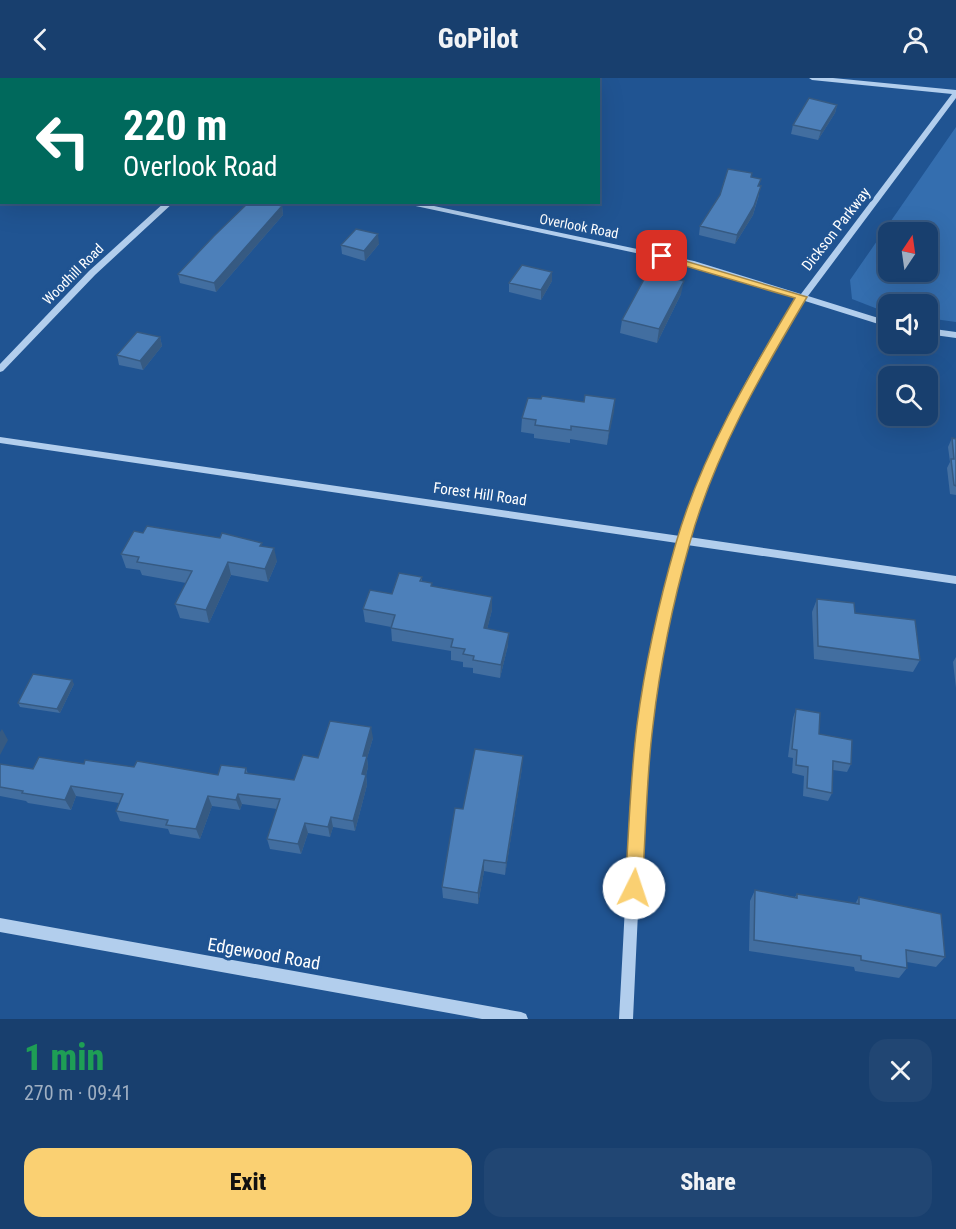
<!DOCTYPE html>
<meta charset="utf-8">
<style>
:root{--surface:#183f6e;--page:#214673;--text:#f1f3f6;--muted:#9fafc2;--line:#365881;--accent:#fad072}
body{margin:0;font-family:"Roboto Condensed",sans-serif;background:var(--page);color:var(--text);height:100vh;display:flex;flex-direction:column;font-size:22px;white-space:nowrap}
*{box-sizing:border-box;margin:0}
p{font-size:20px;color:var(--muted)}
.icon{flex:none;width:33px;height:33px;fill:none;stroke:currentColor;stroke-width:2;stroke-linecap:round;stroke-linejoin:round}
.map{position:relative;height:941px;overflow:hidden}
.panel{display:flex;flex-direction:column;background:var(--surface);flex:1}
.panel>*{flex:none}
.hud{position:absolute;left:0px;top:0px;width:600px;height:126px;box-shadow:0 6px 24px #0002,0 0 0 2px var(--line);background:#00695c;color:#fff;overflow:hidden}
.needle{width:39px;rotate:13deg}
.fabs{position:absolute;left:878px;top:144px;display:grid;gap:12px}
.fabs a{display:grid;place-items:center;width:60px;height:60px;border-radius:12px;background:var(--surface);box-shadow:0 6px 24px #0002,0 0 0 2px var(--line);font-size:30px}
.pin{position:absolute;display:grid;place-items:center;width:51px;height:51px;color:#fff;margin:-26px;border-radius:12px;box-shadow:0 3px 9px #0006}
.me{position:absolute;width:66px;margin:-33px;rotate:4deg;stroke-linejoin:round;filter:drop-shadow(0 0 4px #0008)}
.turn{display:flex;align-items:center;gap:21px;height:126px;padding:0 24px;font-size:27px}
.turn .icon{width:78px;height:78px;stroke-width:2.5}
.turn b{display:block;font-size:42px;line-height:51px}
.round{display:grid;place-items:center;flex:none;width:63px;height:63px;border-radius:18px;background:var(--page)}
.overview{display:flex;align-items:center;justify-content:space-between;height:102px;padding:0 24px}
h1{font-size:36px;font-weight:800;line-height:45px;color:#1e9e55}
.action{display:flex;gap:12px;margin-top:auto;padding:12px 24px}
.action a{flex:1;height:69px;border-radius:18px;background:var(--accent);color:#111;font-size:24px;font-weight:800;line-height:69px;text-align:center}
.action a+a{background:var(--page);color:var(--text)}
header{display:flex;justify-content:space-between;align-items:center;height:78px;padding:0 24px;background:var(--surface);font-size:27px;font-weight:800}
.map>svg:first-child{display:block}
</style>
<header><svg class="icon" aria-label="back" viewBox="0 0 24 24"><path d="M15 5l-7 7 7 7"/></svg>GoPilot<svg class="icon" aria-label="person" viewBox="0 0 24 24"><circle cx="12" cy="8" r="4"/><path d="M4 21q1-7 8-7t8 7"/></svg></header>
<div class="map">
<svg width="956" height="941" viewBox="0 0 956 941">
<rect width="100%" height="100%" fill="#205492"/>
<path fill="#346eaf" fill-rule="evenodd" d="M956,49v195l-29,-4v-14h-39v9l-36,-14 -2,-19zM888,154h39v40h-39z"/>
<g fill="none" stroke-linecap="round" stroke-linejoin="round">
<path fill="#b2ceed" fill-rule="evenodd" d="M309,0h7l-8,2z
M809,0h24l123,12v8l-148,198 80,25v6l-83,-26c-50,71 -89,153 -116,236l267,39v8l-269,-39c-10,38 -20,76 -26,115 -19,119 -22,239 -28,359h-14c7,-120 10,-241 31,-360 7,-39 17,-78 27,-116l-677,-100v-6l680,99c27,-84 67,-166 118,-238l-106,-33 -295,-63h18l279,59 107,33 151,-200 -140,-14z
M0,55h2v4h-2z
M165,124h9l-79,73 -92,96 -3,1v-8l89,-93z
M927,250l29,4v6l-29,-4z
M0,840l521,94 5,2 2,5h-46l-482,-87z"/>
</g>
<path fill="#426ea0" d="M0,0l2,2v10l-2,-1z
M837,27l-2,8 -17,27 -27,-6 2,-9z
M752,99l7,9v9l-6,20 -18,29 -36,-9 1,-9z
M282,128l1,9 -67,77 -36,-9 -2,-9z
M379,166l-14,17 -23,-7 -1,-9z
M552,203l-11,19 -32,-8v-9z
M681,216l-24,49 -37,-10 2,-13z
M160,259l2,9 -19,24 -24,-5 -2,-10z
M541,321l43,3 31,-3 -8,46 -37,-6v4l-36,-5v-4l-13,-2 1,-14z
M956,359v58l-6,-1 -3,-26 3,-6 -2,-15 4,-9 4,1z
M143,455l120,13 14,15 -9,21 -37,-7 -22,48 -29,-5 -5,-14 11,-21 -44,-8 -2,-5 -14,-2 -5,-14z
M422,499v4l10,5 60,11v13l-5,19 21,16 -8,33 -27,-5v-5l-10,-1v-5l-12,-2v-9l-59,-10 -1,-14 -26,-5 -2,-13z
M817,521l38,14 65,47 -7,12 -99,-13 -2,-47z
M956,579v31l-3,-26z
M74,606l-14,29 -40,-6 -2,-4z
M796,631l23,25 32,30 -4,8 -14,-2 -1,23 -4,8 -25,-5 1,-20 -12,-3 1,-15 -5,-1 5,-39z
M373,660l-6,20 1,9 -2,8 1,10 -12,46 -22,-4 -3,10 -22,-4 -7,21 -31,-5 -3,-10 10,-30 -35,-5 -2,6 -28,-4 -12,33 -30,-5 -2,-5 -48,-8 -4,-10 3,-8 -43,-7 -5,14 -43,-7 -2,-2 -26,-5v-32l33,5 51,-5 50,3 84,8 28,-7 2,6 46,6 24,-22z
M522,690l-17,107 -21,-4 -6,33 -35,-6 -1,-11 21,-78z
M755,812l40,7 2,-3 58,10 4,-7 86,60 -9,10 -29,-5v6l-8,10 -44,-7 -1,-4 -105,-16 1,-50z"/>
<path fill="#365a82" d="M31,0h11l-2,2h-11z
M190,0h8v2h-9z
M837,27l-2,8 -17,27 3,-9z
M761,108l-8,29 -18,29 2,-9z
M282,128l1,9 -67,77 -2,-9z
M378,156l1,10 -14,17 -1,-10z
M552,194v9l-11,19v-10z
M684,203l-3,13 -24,49 2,-14z
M160,259l2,9 -19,24 -3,-9z
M615,321l-1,13 -7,33 2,-14z
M274,470l3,13 -9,21 -3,-13z
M228,484l3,13 -22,48 -3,-13z
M492,519v13l-8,31v-13z
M509,555l-1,12 -8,33 1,-13z
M72,602l2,4 -14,29 -3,-4z
M371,649l2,11 -6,20 1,9 -2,8 1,10 -12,46 -2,-10 9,-47 1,-18z
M2,651l6,11 -8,15v-23z
M523,678l-1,12 -17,107 1,-12z
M71,708l5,10 -5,14 -6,-10z
M238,716l4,10 -2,6 -4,-10z
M208,718l4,10 -12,33 -4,-10z
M331,739l2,10 -3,10 -2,-10z
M305,745l3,10 -7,21 -3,-10z
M484,782v11l-6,33v-11z"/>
<path fill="#4d80ba" stroke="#365a82" stroke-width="1.5" d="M0,0h31l-2,2h-27v1h-2z
M143,0h47l-1,2h-48z
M378,0h39l-1,2h-39z
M809,20l28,7 -16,26 -28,-6z
M728,91l24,4 -1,4 10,2 -3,7h3l-7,20 -17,29 -37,-9 20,-31z
M249,124h18l15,4 -68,77 -36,-9 36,-38z
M356,151l22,5 -14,17 -23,-6z
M522,187l30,7 -11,18 -32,-7z
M648,194l36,9 -25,48 -37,-9z
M137,254l23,5 -20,24 -23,-6z
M585,317l30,4 -6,32 -38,-5v4l-36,-5 1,-5 -14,-2 6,-20 13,1 1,-3 42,6z
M952,360l4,1v47l-2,-1 -3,-26h3z
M147,448l73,12 2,-5 40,10 -2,3 14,2 -9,21 -37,-7 -22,48 -31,-6 17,-33 -55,-9 2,-5 -18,-3 13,-23 9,2z
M399,495l23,4 -2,4 12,2 -1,3 61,11 -8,31 25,5 -8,32 -28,-5 1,-4 -11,-2 2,-5 -14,-2 2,-8 -62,-11 4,-13 -32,-6 7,-19 22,4z
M817,521l37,4 1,10 60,7 5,40 -102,-14z
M33,596l39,6 -15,29 -39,-6z
M796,631l24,4 -1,21 33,6 -1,24 -18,-3 -1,32 -25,-5 1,-21 -12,-2 1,-15 -5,-1z
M330,643l41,6 -8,29h4l-5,18 4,1 -13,46 -22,-4 -3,10 -23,-4 -7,21 -31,-5 13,-40 -42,-5 -2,6 -28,-4 -12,33 -30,-4 2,-5 -52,-9 7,-17 -52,-8 -6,14 -43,-7 1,-2 -23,-4v-23l33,5 6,-12 45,7 1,-4 49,7 3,-6 81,14 3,-10 25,3 -1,5 49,7 9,-25 15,3z
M475,671l48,7 -17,107 -22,-3 -6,33 -36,-6 13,-79 8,1z
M755,812l42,8v-4l62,10v-7l82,17 4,43 -39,-7 1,18 -46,-8v-4l-107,-16z"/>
<path fill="#fad072" stroke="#a2874a" stroke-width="1.5" d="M658,175l149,44c-46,77 -93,158 -117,245 -17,60 -30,122 -37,183 -7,54 -7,109 -11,163l-2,6 -6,2 -6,-2 -3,-6c4,-54 5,-109 12,-163 8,-61 22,-123 39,-182 25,-87 73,-168 119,-245l-137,-40z"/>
<g text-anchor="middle" stroke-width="6" stroke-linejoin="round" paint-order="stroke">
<g font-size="14" fill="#fff" stroke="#205492">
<text transform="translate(579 148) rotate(11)" y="5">Overlook Road</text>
<text transform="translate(73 196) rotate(-45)" y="5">Woodhill Road</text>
</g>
<g font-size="15" fill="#fff" stroke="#205492">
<text transform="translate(836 151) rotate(-52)" y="5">Dickson Parkway</text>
<text transform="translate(480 416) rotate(8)" y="5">Forest Hill Road</text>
</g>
<g font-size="18" fill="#fff" stroke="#205492">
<text transform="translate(264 876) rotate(10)" y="6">Edgewood Road</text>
</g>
</g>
</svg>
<div class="fabs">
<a><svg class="needle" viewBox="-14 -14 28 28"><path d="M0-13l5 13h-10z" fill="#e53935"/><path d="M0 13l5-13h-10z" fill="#9fafc2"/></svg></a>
<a><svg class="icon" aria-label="sound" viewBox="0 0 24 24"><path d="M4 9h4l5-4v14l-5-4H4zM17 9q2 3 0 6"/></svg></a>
<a><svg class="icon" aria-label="search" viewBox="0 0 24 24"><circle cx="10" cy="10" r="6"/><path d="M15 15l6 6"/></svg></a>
</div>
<div class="pin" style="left:662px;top:178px;background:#d93025"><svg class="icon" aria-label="arrive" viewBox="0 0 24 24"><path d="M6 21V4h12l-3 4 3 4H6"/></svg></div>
<svg class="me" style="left:634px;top:810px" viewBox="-20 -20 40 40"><circle r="19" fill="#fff"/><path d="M0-13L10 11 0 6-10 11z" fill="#fad072"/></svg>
<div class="hud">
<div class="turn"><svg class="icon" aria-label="left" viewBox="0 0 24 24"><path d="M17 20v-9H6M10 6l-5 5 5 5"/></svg><div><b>220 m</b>Overlook Road</div></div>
</div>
</div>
<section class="panel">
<div class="overview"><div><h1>1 min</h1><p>270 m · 09:41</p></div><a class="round"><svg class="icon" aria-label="close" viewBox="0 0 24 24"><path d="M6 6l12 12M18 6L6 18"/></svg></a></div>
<div class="action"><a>Exit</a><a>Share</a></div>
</section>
